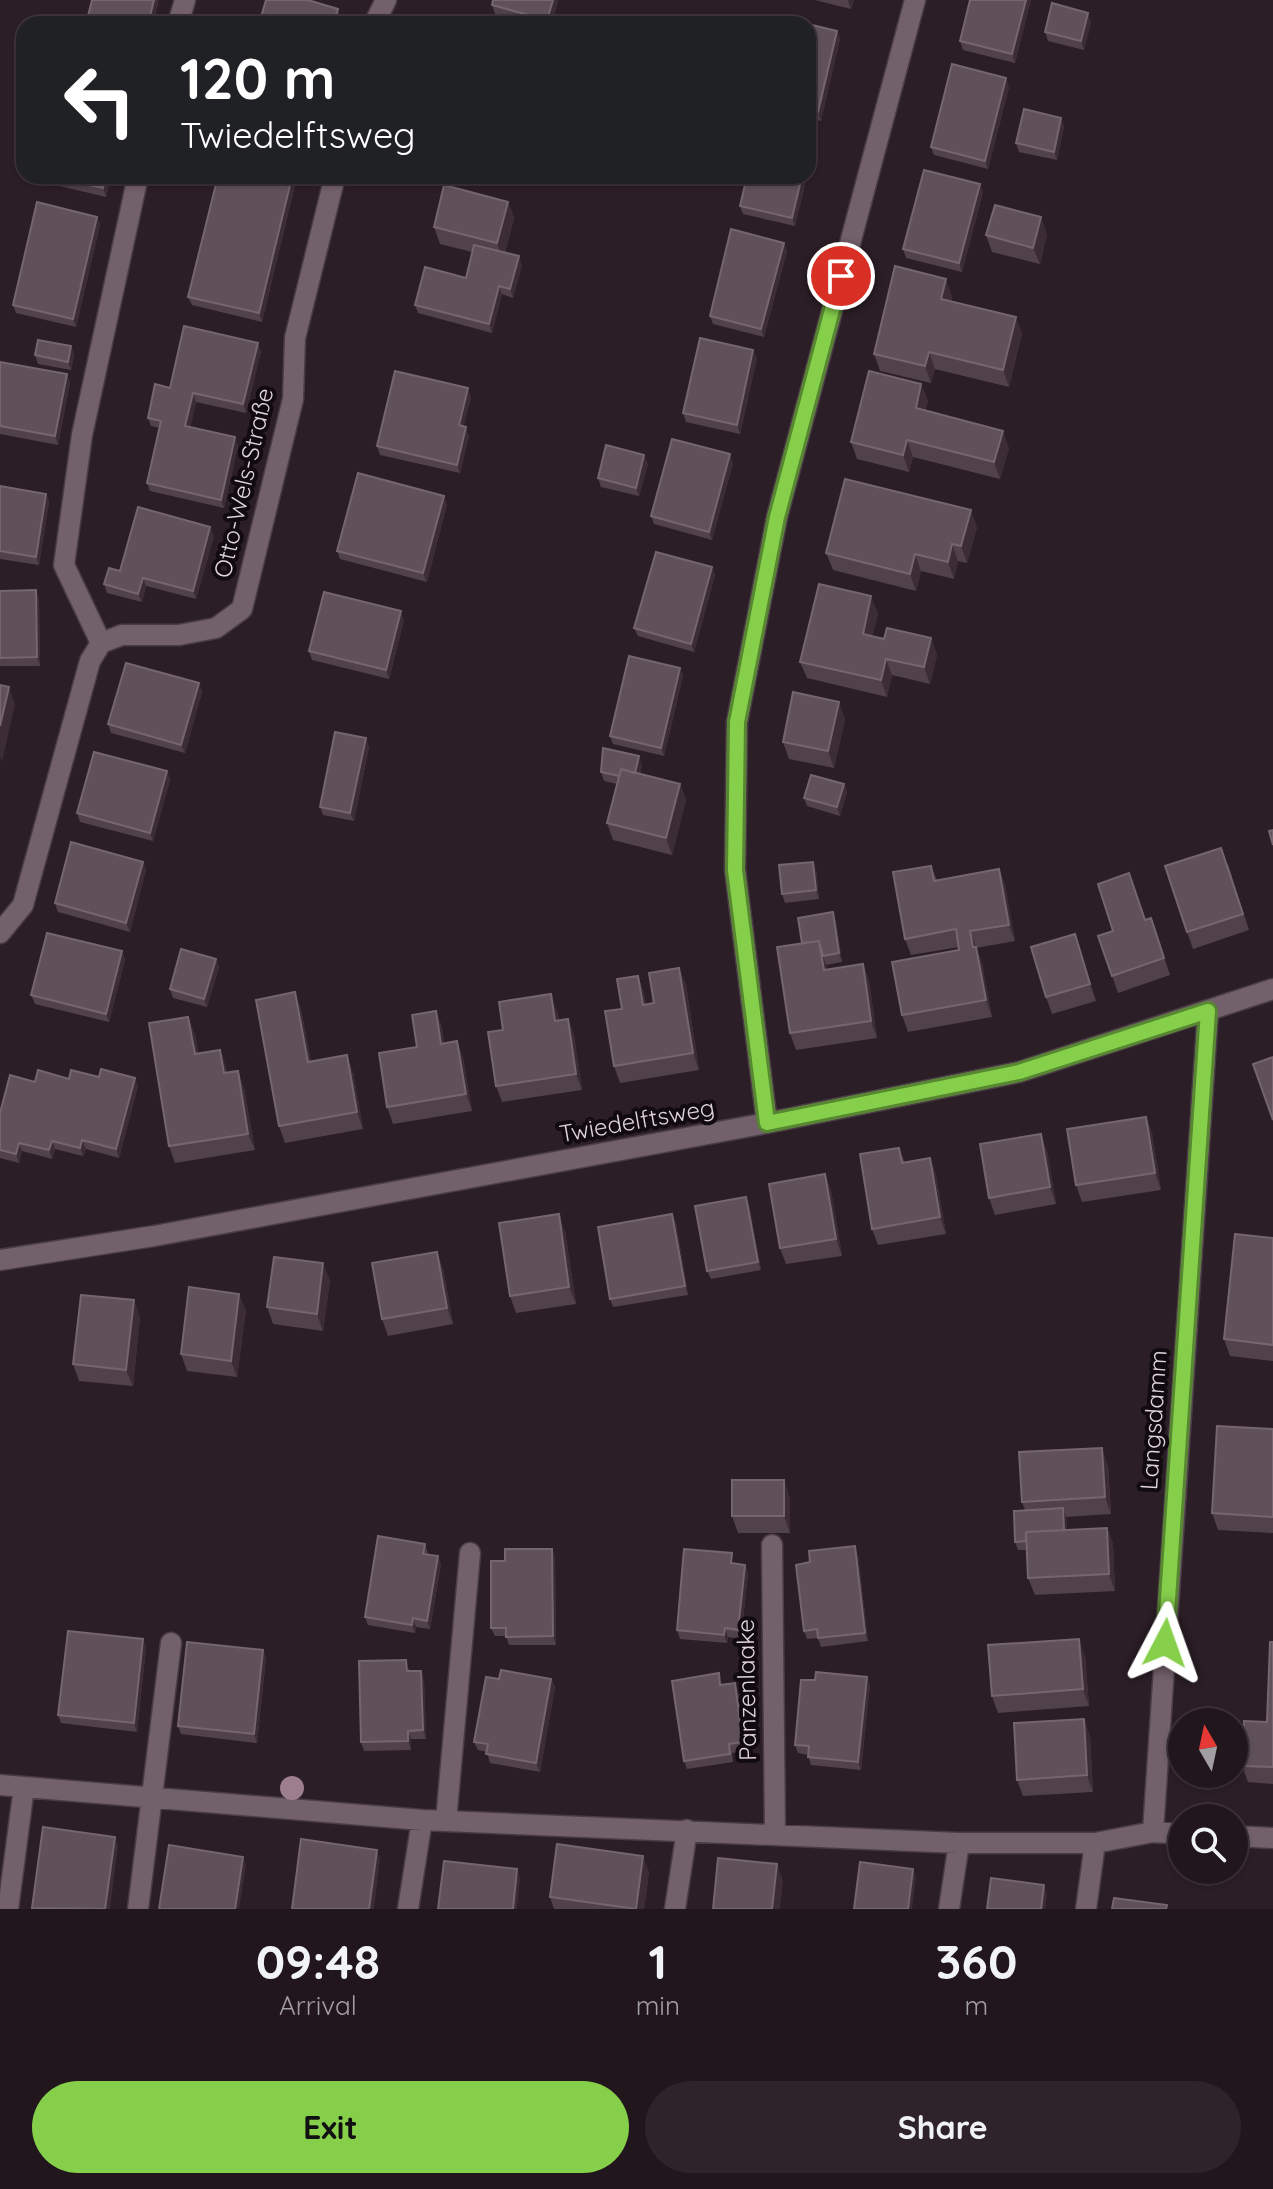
<!DOCTYPE html>
<meta charset="utf-8">
<style>
:root{--surface:#21161c;--page:#2d2329;--text:#f1f3f6;--muted:#a29fa3;--line:#3e353b;--accent:#86cf4b}
body{margin:0;font-family:Quicksand,sans-serif;background:var(--page);color:var(--text);height:100vh;display:flex;flex-direction:column;font-size:30px;white-space:nowrap}
*{box-sizing:border-box;margin:0}
p{font-size:26px;color:var(--muted)}
.icon{flex:none;width:44px;height:44px;fill:none;stroke:currentColor;stroke-width:2;stroke-linecap:round;stroke-linejoin:round}
.map{position:relative;height:1909px;overflow:hidden}
.details{display:flex;flex-direction:column;background:var(--surface);flex:1}
.details>*{flex:none}
.hud{position:absolute;left:16px;top:16px;width:800px;height:168px;border-radius:24px;box-shadow:0 2px 6px #0004,0 0 0 2px var(--line);background:#202124;color:#fff;overflow:hidden}
.needle{width:52px;rotate:351deg}
.fabs{position:absolute;left:1168px;top:1708px;display:grid;gap:16px}
.fabs a{display:grid;place-items:center;width:80px;height:80px;border-radius:50%;background:var(--surface);box-shadow:0 2px 6px #0004,0 0 0 2px var(--line);font-size:40px}
.pin{position:absolute;display:grid;place-items:center;width:68px;height:68px;color:#fff;margin:-34px;border:4px solid #fff;border-radius:50%;box-shadow:0 2px 8px #0007}
.me{position:absolute;width:88px;margin:-44px;rotate:4deg;stroke-linejoin:round;filter:drop-shadow(0 0 6px #0008)}
.turn{display:flex;align-items:center;gap:28px;height:168px;padding:0 32px;font-size:36px}
.turn .icon{width:104px;height:104px;stroke-width:2.5}
.turn b{display:block;font-size:56px;line-height:68px}
.eta{display:flex;justify-content:space-evenly;align-items:center;height:136px;text-align:center}
.eta b{font-size:48px;font-weight:700;line-height:56px}
.action{display:flex;gap:16px;margin-top:auto;padding:16px 32px}
.action a{flex:1;height:92px;border-radius:48px;background:var(--accent);color:#111;font-size:32px;font-weight:700;line-height:92px;text-align:center}
.action a+a{background:var(--page);color:var(--text)}
.map>svg:first-child{display:block}
</style>
<div class="map">
<svg width="1273" height="1909" viewBox="0 0 1273 1909">
<rect width="100%" height="100%" fill="#2c1e26"/>
<g fill="none" stroke-linecap="round" stroke-linejoin="round">
<defs>
<path id="minor" d="M178,24l7,-24
M374,24l12,-24
M101,643l-37,-78 18,-130 56,-259
M0,933l23,-28 67,-244 11,-18 21,-8h57l37,-7 26,-19 51,-210 2,-61 40,-162
M767,1123l-32,-253 2,-148 40,-205 138,-517
M0,1260l154,-24 613,-113 252,-51 254,-83
M772,1545l3,289
M0,1785l422,35 537,23h136l58,-11 29,2
M446,1821l24,-268
M1153,1832l55,-821
M1234,1836l39,2
M8,1909l16,-122
M138,1909l33,-266
M408,1909l14,-89
M675,1909l12,-79
M949,1909l10,-66
M1086,1909l9,-66"/>
</defs>
<use href="#minor" stroke="#493c44" stroke-width="23"/>
<use href="#minor" stroke="#72606a" stroke-width="20"/>
</g>
<circle fill="#9d7e8f" cx="292" cy="1788" r="12"/>
<path fill="#51414a" d="M493,0h65l-6,24h-19l-38,-10 -3,-9z
M815,0h39l-3,9z
M970,0h61l-16,63 -52,-13 -3,-9z
M1091,22l-7,28 -36,-9 -3,-9z
M808,24l29,7 3,8 -19,82 -13,-3z
M1009,87l-21,82 -54,-14 -3,-8z
M1061,118l3,9 -7,33 -38,-8 -3,-9z
M40,176h71l-5,21 -63,-15z
M747,176h60l-12,50 -52,-12 -3,-8z
M292,177l3,8 -33,137 -70,-17 -4,-8z
M980,184l3,8 -21,80 -56,-14 -3,-9z
M508,202l6,16 -9,35 17,12 -9,33 -11,-4 -10,39 -74,-20 -3,-8 51,-27 6,-26 -32,-8 -6,-17z
M97,217l3,8 -24,102 -60,-14 -3,-8z
M1047,234l-7,30 -48,-12 -6,-17z
M784,243l3,8 -23,86 -51,-13 -3,-8z
M952,296l-1,5 71,32 -13,54 -74,-18 -4,14 -51,-12 -6,-17z
M71,346l3,9 -3,15 -33,-6 -3,-9z
M261,351l-15,62 -50,-11 -6,25 45,10 3,9 -14,62 -74,-17 -3,-8 12,-55 -8,-2 -3,-8 22,-30z
M757,358l-17,76 -54,-12 -3,-9z
M0,362l67,12 3,9 -12,62 -58,-11z
M921,384l7,17 -3,10 84,37 -9,31 -87,-22 -4,15 -52,-13 -6,-17z
M471,397l-8,30 6,9 -9,37 -80,-18 -3,-9z
M733,463l-21,77 -58,-16 -3,-8z
M648,464l-9,32 -38,-9 -3,-9z
M0,486l46,8 3,8 -10,63 -39,-6z
M447,504l-20,78 -87,-23 -3,-8z
M977,527l-10,36 -9,-2 -4,18 -33,-8 -5,20 -83,-21 -7,-17z
M214,536l-18,63 -50,-13 -4,16 -35,-9 -3,-9 16,-13z
M712,567l3,8 -21,77 -56,-16 -4,-8z
M0,591l39,8 1,67h-40z
M878,613l-6,24 12,2 47,-1 6,17 -7,29 -38,-9 -5,22 -80,-19 -7,-16z
M404,620l-15,59 -77,-19 -3,-9z
M680,668l3,8 -19,80 -51,-12 -3,-8z
M199,683l3,9 -17,61 -74,-20 -3,-9z
M845,719l-11,49 -45,-9 -6,-17z
M366,738l3,9 -15,74 -31,-6 -3,-8z
M642,765l-2,9 40,10 6,16 -14,55 -59,-15 -6,-17 10,-39 -13,-3 -3,-9z
M167,771l3,9 -17,61 -73,-19 -3,-9z
M844,784l3,8 -7,24 -33,-10 -3,-8z
M143,862l3,8 -16,62 -72,-20 -3,-9z
M1228,864l21,66 -56,19 -6,-17z
M931,866l6,14 62,-11 6,16 10,56 -39,7 6,15 10,54 -84,15 -6,-17 57,-65v-3l-48,8 -6,-16z
M816,870l3,29 -34,4 -3,-9z
M1151,918l19,57 -52,18 -20,-57z
M836,921l6,41 -16,3 1,5 36,-6 6,17 8,57 -81,12 -6,-17 12,-90z
M1075,934l21,67 -44,13 -6,-17z
M122,951l3,9 -16,62 -74,-18 -4,-9z
M216,959l3,8 -12,40 -34,-9 -3,-9z
M679,968l7,17 13,85 -79,13 -6,-17 8,-57 16,-33 6,17 2,12 8,-2z
M301,1009l10,53 42,10 10,57 -78,14 -6,-17z
M436,1011l6,17 2,15 13,-2 6,17 9,53 -79,13 -6,-17z
M557,1011l2,9 9,-1 6,16 8,55 -80,12 -6,-16 7,-56z
M195,1034l3,19 28,13 1,7 17,15 11,62 -80,13 -6,-17z
M69,1079l69,7 -19,72 -33,-9 -3,7 -28,-7 -3,10 -30,-8 -3,12 -19,-5v-45l35,-31z
M1146,1117l6,16 9,57 -79,12 -6,-17z
M899,1148l6,15 25,-5 6,17 10,59 -68,11 -6,-16z
M1047,1151l9,53 -61,11 -6,-17z
M825,1174l6,17 11,65 -56,8 -6,-16z
M749,1205l12,65 -50,9 -4,-8z
M672,1214l4,9 12,72 -75,12 -3,-8z
M565,1231l11,73 -60,9 -6,-17z
M1273,1238v123l-43,-5 -6,-17z
M443,1268l10,56 -65,12 -6,-17z
M330,1280l-7,51 -50,-7 -6,-17z
M246,1310l-9,67 -50,-6 -6,-17z
M140,1317l-7,69 -54,-5 -6,-17z
M1273,1429v104l-55,-3 -6,-17z
M1108,1465l3,49 -45,3 1,13 40,-2 6,16 2,47 -80,4 -7,-17 -1,-28h-9l-3,-8 10,-32 -3,-8z
M790,1497v36h-52l-6,-17z
M425,1544l3,10 10,2 3,8 -11,65 -14,-2 -1,6 -47,-8 -3,-8z
M552,1549l3,8 1,88h-47l-3,-9h-11l-4,-8 14,-67z
M858,1555l10,86 -47,6 -3,-9 -11,1 -3,-8z
M735,1562v2l10,1 3,8 -7,66 -13,-2 -1,6 -47,-4 -3,-9z
M143,1639l3,9 -9,84 -76,-9 -3,-8z
M1273,1642v142l-25,-2 -6,-16 25,-44z
M263,1650l3,8 -9,85 -76,-9 -3,-8z
M1085,1656l4,50 -91,7 -6,-17z
M409,1668v3l15,9 2,59h-15v11l-47,1 -3,-9z
M499,1679h52l4,8 -15,85 -50,-9 -3,-11 -9,-2 -4,-8z
M722,1682v3l16,7 8,59 -14,2 1,9 -46,7 -3,-8z
M870,1685l-9,85 -50,-5 -3,-10 -10,-2 -3,-8z
M1090,1736l3,56 -70,4 -6,-16z
M649,1872l-5,37h-90l-4,-12z"/>
<path fill="#3c2c35" d="M154,0h5l-6,24h-5z
M553,0h5l-6,24h-3l-2,-4z
M848,0h6l-3,9 -3,-8z
M1026,0h5l-16,63 -3,-9z
M338,9l3,8 -2,7h-5z
M1088,13l3,9 -7,28 -3,-9z
M837,31l3,8 -19,82 -3,-9z
M1006,78l3,9 -21,82 -3,-8z
M1061,118l3,9 -7,33 -3,-8z
M811,137l3,9 -6,26v-22z
M106,176h5l-5,21 -3,-9z
M802,176h5l-12,50 -3,-8z
M292,177l3,8 -33,137 -3,-9z
M980,184l3,8 -21,80 -3,-9z
M508,202l6,16 -11,42 -6,-17z
M97,217l3,8 -24,102 -3,-8z
M1041,217l6,17 -7,30 -7,-16z
M784,243l3,8 -23,86 -3,-8z
M519,256l3,9 -9,33 -3,-9z
M946,279l6,17 -5,20 -6,-17z
M499,286l3,8 -10,39 -3,-9z
M1016,317l6,16 -13,54 -6,-17z
M258,343l3,8 -15,62 -3,-9z
M71,346l3,9 -3,15 -3,-8z
M753,350l4,8 -17,76 -3,-9z
M929,352l6,17 -4,14 -6,-17z
M67,374l3,9 -12,62 -3,-9z
M921,384l7,17 -6,24 -6,-17z
M468,388l3,9 -9,37 -3,-9z
M193,393l3,9 -7,33 -4,-9z
M466,427l3,9 -9,37 -3,-8z
M1003,431l6,17 -9,31 -6,-17z
M235,437l3,9 -14,62 -3,-8z
M907,440l6,17 -4,15 -6,-17z
M730,454l3,9 -21,77 -3,-8z
M644,455l4,9 -9,32 -3,-8z
M46,494l3,8 -10,63 -3,-8z
M444,496l3,8 -20,78 -4,-9z
M971,510l6,17 -10,36 -6,-17z
M210,527l4,9 -18,63 -3,-8z
M952,544l6,17 -4,18 -6,-17z
M915,554l6,17 -5,20 -6,-17z
M712,567l3,8 -21,77 -3,-8z
M143,578l3,8 -4,16 -4,-8z
M36,590l3,9 1,67 -3,-9z
M871,596l7,17 -9,38 -6,-17z
M401,611l3,9 -15,59 -3,-9z
M931,638l6,17 -7,29 -6,-17z
M886,659l6,16 -5,22 -6,-17z
M680,668l3,8 -19,80 -3,-8z
M199,683l3,9 -17,61 -4,-8z
M9,687l6,17 -13,58 -2,-5v-31z
M839,702l6,17 -11,49 -6,-17z
M366,738l3,9 -15,74 -4,-8z
M639,756l3,9 -5,23 -4,-8z
M167,771l3,9 -17,61 -3,-8z
M680,784l6,16 -14,55 -6,-17z
M844,784l3,8 -7,24 -3,-9z
M143,862l3,8 -16,62 -4,-9z
M813,862l3,8 3,29 -3,-9z
M999,869l6,16 10,56 -6,-16z
M833,912l3,9 6,41 -3,-9z
M970,931l12,32 10,54 -6,-17z
M1075,934l6,17 15,50 -6,-17z
M819,941l5,15h-1l3,9 4,22 -6,-17z
M122,951l3,9 -16,62 -3,-8z
M216,959l3,8 -12,40 -3,-8z
M863,964l6,17 8,57 -6,-17z
M679,968l7,17 13,85 -6,-17z
M638,976l6,17 5,29 -6,-17z
M295,992l6,17 13,70 -6,-17z
M551,994l6,17 4,26 -6,-16z
M436,1011l6,17 5,32 -6,-16z
M188,1017l7,17 6,36 -6,-16z
M568,1019l6,16 8,55 -6,-16z
M457,1041l6,17 9,53 -6,-17z
M220,1050l6,16 4,24 -6,-17z
M347,1055l6,17 10,57 -6,-17z
M238,1071l6,17 11,62 -7,-16z
M135,1078l3,8 -19,72 -3,-9z
M1146,1117l6,16 9,57 -6,-17z
M1041,1134l6,17 9,53 -6,-17z
M82,1140l4,9 -3,7 -3,-8z
M52,1141l3,8 -3,10 -3,-9z
M19,1143l3,8 -3,12 -3,-9z
M930,1158l6,17 10,59 -6,-17z
M825,1174l6,17 11,65 -6,-17z
M746,1197l3,8 12,65 -3,-8z
M559,1214l6,17 11,73 -7,-17z
M672,1214l4,9 12,72 -3,-9z
M437,1252l6,16 10,56 -6,-16z
M323,1263l7,17 -7,51 -6,-17z
M239,1294l7,16 -9,67 -6,-16z
M134,1300l6,17 -7,69 -7,-16z
M1102,1448l6,17 3,49 -6,-17z
M784,1480l6,17v36l-6,-17z
M1063,1508l3,9 2,30 -3,-8z
M1107,1528l6,16 2,47 -6,-17z
M855,1546l3,9 10,86 -3,-8z
M552,1549l3,8 1,88 -3,-9z
M438,1556l3,8 -11,65 -3,-8z
M745,1565l3,8 -7,66 -3,-9z
M413,1618l3,9 -1,6 -3,-8z
M725,1628l3,9 -1,6 -3,-8z
M143,1639l3,9 -9,84 -3,-9z
M1079,1639l6,17 4,50 -6,-17z
M263,1650l3,8 -9,85 -3,-9z
M421,1671l3,9 2,59 -3,-9z
M867,1677l3,8 -9,85 -3,-8z
M551,1679l4,8 -15,85 -4,-9z
M735,1683l3,9 8,59 -3,-9z
M1084,1719l6,17 3,56 -6,-17z
M408,1731l3,8v11l-3,-9z
M115,1837l3,9 -8,63h-5z
M377,1850l3,9 -6,50h-5z
M643,1856l6,16 -5,37h-8z
M243,1857l3,8 -7,44h-4z
M777,1864l6,17 -3,28h-8z
M517,1869l3,9 -3,31h-4z
M913,1869l3,8 -4,32h-4z
M1044,1885l3,9 -2,15h-4z"/>
<path fill="#605159" stroke="#74656e" stroke-width="2" d="M92,0h62l-6,24h-62z
M266,0h42l30,9 -4,15h-75z
M493,0h60l-6,20 -55,-15z
M970,0h56l-14,54 -52,-13z
M1052,3l36,10 -7,28 -36,-9z
M785,19l23,5h-24z
M808,24l29,7 -19,81 -10,-2z
M952,64l54,14 -21,83 -54,-14z
M1024,109l37,9 -7,34 -38,-9z
M924,170l56,14 -21,79 -56,-14z
M50,176h56l-3,12z
M218,176l74,1 -33,136 -71,-16z
M747,176h55l-10,42 -52,-12z
M444,185l64,17 -11,41 -63,-16z
M37,202l60,15 -24,102 -60,-14z
M995,205l46,12 -8,31 -47,-13z
M731,229l53,14 -23,86 -51,-13z
M474,245l45,11 -9,33 -11,-3 -10,38 -74,-19 10,-38 41,11z
M895,266l51,13 -5,20 75,18 -13,53 -74,-18 -4,14 -51,-12z
M184,326l74,17 -15,61 -50,-11 -8,33 50,11 -14,63 -74,-17 14,-62 -13,-3 7,-34 15,4z
M700,338l53,12 -16,75 -54,-12z
M38,340l33,6 -3,16 -33,-7z
M0,362l67,12 -12,62 -55,-10z
M395,371l73,17 -9,37 7,2 -9,38 -80,-19z
M869,371l52,13 -5,24 87,23 -9,31 -87,-22 -4,15 -52,-13z
M672,439l58,15 -21,78 -58,-16z
M606,445l38,10 -8,33 -38,-10z
M358,473l86,23 -21,77 -86,-22z
M845,479l126,31 -10,36 -9,-2 -4,18 -33,-8 -5,20 -84,-21z
M0,486l46,8 -10,63 -36,-6z
M138,507l72,20 -17,64 -50,-13 -5,16 -34,-10 5,-16 11,3z
M656,552l56,15 -21,77 -57,-16z
M819,584l52,12 -8,38 21,5 3,-11 44,10 -7,29 -38,-8 -5,21 -81,-18z
M36,590l1,67 -37,1v-67z
M324,592l77,19 -15,59 -77,-19z
M629,656l51,12 -19,80 -51,-12z
M126,663l73,20 -18,62 -73,-21z
M0,685l9,2 -9,39z
M793,692l46,10 -11,49 -45,-9z
M335,732l31,6 -16,75 -30,-6z
M603,748l36,8 -4,17 -14,-4 -2,7 -18,-4z
M94,752l73,19 -17,62 -73,-20z
M621,769l59,15 -14,54 -59,-15z
M811,775l33,9 -7,23 -33,-9z
M1273,830v15l-4,-14z
M71,842l72,20 -17,61 -71,-20z
M1221,848l22,66 -56,18 -22,-66z
M813,862l3,28 -34,4 -3,-29z
M931,866l3,15 65,-12 10,56 -39,6 3,16h3l10,53 -84,15 -10,-53 67,-12 -3,-21 -51,10 -12,-67z
M1129,873l16,47 6,-2 13,40 -52,18 -14,-40 15,-5 -15,-47z
M833,912l6,41 -16,3 -4,-15 -17,2 -4,-25z
M47,933l75,18 -16,63 -75,-19z
M1075,934l15,50 -44,13 -15,-50z
M819,941l5,29 39,-6 8,57 -81,12 -13,-86z
M181,949l35,10 -12,40 -34,-10z
M679,968l14,85 -79,13 -9,-55 17,-2 -5,-30 21,-3 5,29 11,-2 -5,-30z
M295,992l13,70 39,-7 10,57 -78,14 -23,-126z
M551,994l4,27 13,-2 8,55 -80,12 -8,-54 15,-2 -4,-28z
M436,1011l5,33 16,-3 9,53 -79,13 -8,-54 38,-6 -5,-32z
M188,1017l7,37 25,-4 4,23 14,-2 10,63 -79,12 -20,-123z
M1273,1057v63l-20,-56z
M101,1069l34,9 -19,71 -34,-9 -2,8 -28,-7 -3,9 -30,-7 -3,11 -16,-4v-37l10,-38 25,7 3,-12 31,9 2,-9 28,7z
M1146,1117l9,56 -79,12 -9,-56z
M1041,1134l9,53 -61,11 -9,-54z
M899,1148l3,15 28,-5 10,59 -68,12 -12,-75z
M825,1174l11,65 -56,9 -11,-64z
M746,1197l12,65 -51,9 -12,-65z
M559,1214l10,73 -59,9 -11,-73z
M672,1214l13,72 -75,13 -12,-72z
M1235,1234l38,4v107l-49,-6z
M437,1252l10,56 -65,11 -10,-56z
M274,1257l49,6 -6,51 -50,-7z
M189,1287l50,7 -8,67 -50,-7z
M81,1295l53,5 -8,70 -53,-6z
M1217,1426l56,3v88l-61,-4z
M1102,1448l3,49 -83,5 -3,-50z
M732,1480h52v36h-52z
M1063,1508l1,22 -38,2v9l-11,1 -1,-31z
M1107,1528l2,46 -81,4 -2,-46z
M378,1536l47,8 -2,10 15,2 -11,65 -14,-3 -1,7 -47,-8z
M855,1546l10,87 -47,5 -1,-9 -13,2 -8,-66 14,-3 -1,-11z
M505,1549h47l1,87 -47,1v-9h-15v-67h14z
M684,1549l48,4 -1,10 14,2 -7,65 -13,-2 -1,7 -47,-5z
M68,1631l75,8 -9,84 -76,-8z
M1079,1639l4,50 -91,7 -4,-51z
M187,1642l76,8 -9,84 -76,-8z
M1270,1642h3v125l-31,-1 2,-45 23,1z
M406,1660l1,11h14l2,59 -15,1v10l-47,1 -2,-81z
M501,1670l50,9 -15,84 -50,-9 2,-10 -14,-2 12,-65 13,2z
M816,1672l51,5 -9,85 -50,-5 1,-11 -14,-1 6,-65h14z
M719,1673l1,12 15,-2 8,59 -14,2 1,10 -46,7 -12,-80z
M1084,1719l3,56 -70,5 -3,-57z
M43,1827l72,10 -10,72 -73,-1z
M301,1839l76,11 -8,59h-77z
M557,1844l86,12 -7,53 -86,-12z
M169,1845l74,12 -8,52h-76z
M718,1858l59,6 -5,45h-59z
M444,1861l73,8 -4,40h-75z
M860,1862l53,7 -5,40h-54z
M991,1878l53,7 -3,24h-54z
M1114,1898l53,7 -1,4h-54z"/>
<g fill="none" stroke-linecap="round" stroke-linejoin="round">
<defs>
<path id="route" d="M841,276l-64,241 -40,205 -2,148 32,253 252,-51 189,-61 -43,632"/>
</defs>
<use href="#route" stroke="#578731" stroke-width="20"/>
<use href="#route" stroke="#86cf4b" stroke-width="14"/>
</g>
<g text-anchor="middle" stroke-width="8" stroke-linejoin="round" paint-order="stroke">
<g font-size="24" fill="#dfd4da" stroke="#110a0e">
<text transform="translate(244 483) rotate(-77)" y="8">Otto-Wels-Straße</text>
<text transform="translate(637 1121) rotate(-10)" y="8">Twiedelftsweg</text>
<text transform="translate(1154 1420) rotate(-86)" y="8">Langsdamm</text>
<text transform="translate(747 1690) rotate(-91)" y="8">Panzenlaake</text>
</g>
</g>
</svg>
<div class="fabs">
<a><svg class="needle" viewBox="-14 -14 28 28"><path d="M0-13l5 13h-10z" fill="#e53935"/><path d="M0 13l5-13h-10z" fill="#a29fa3"/></svg></a>
<a><svg class="icon" aria-label="search" viewBox="0 0 24 24"><circle cx="10" cy="10" r="6"/><path d="M15 15l6 6"/></svg></a>
</div>
<div class="pin" style="left:841px;top:276px;background:#d93025"><svg class="icon" aria-label="arrive" viewBox="0 0 24 24"><path d="M6 21V4h12l-3 4 3 4H6"/></svg></div>
<svg class="me" style="left:1165px;top:1643px" viewBox="-20 -20 40 40"><path d="M0-17L14 15 0 8-14 15z" fill="#86cf4b" stroke="#fff" stroke-width="4"/></svg>
<div class="hud">
<div class="turn"><svg class="icon" aria-label="left" viewBox="0 0 24 24"><path d="M17 20v-9H6M10 6l-5 5 5 5"/></svg><div><b>120 m</b>Twiedelftsweg</div></div>
</div>
</div>
<section class="details">
<div class="eta">
<div><b>09:48</b><p>Arrival</p></div>
<div><b>1</b><p>min</p></div>
<div><b>360</b><p>m</p></div>
</div>
<div class="action"><a>Exit</a><a>Share</a></div>
</section>
